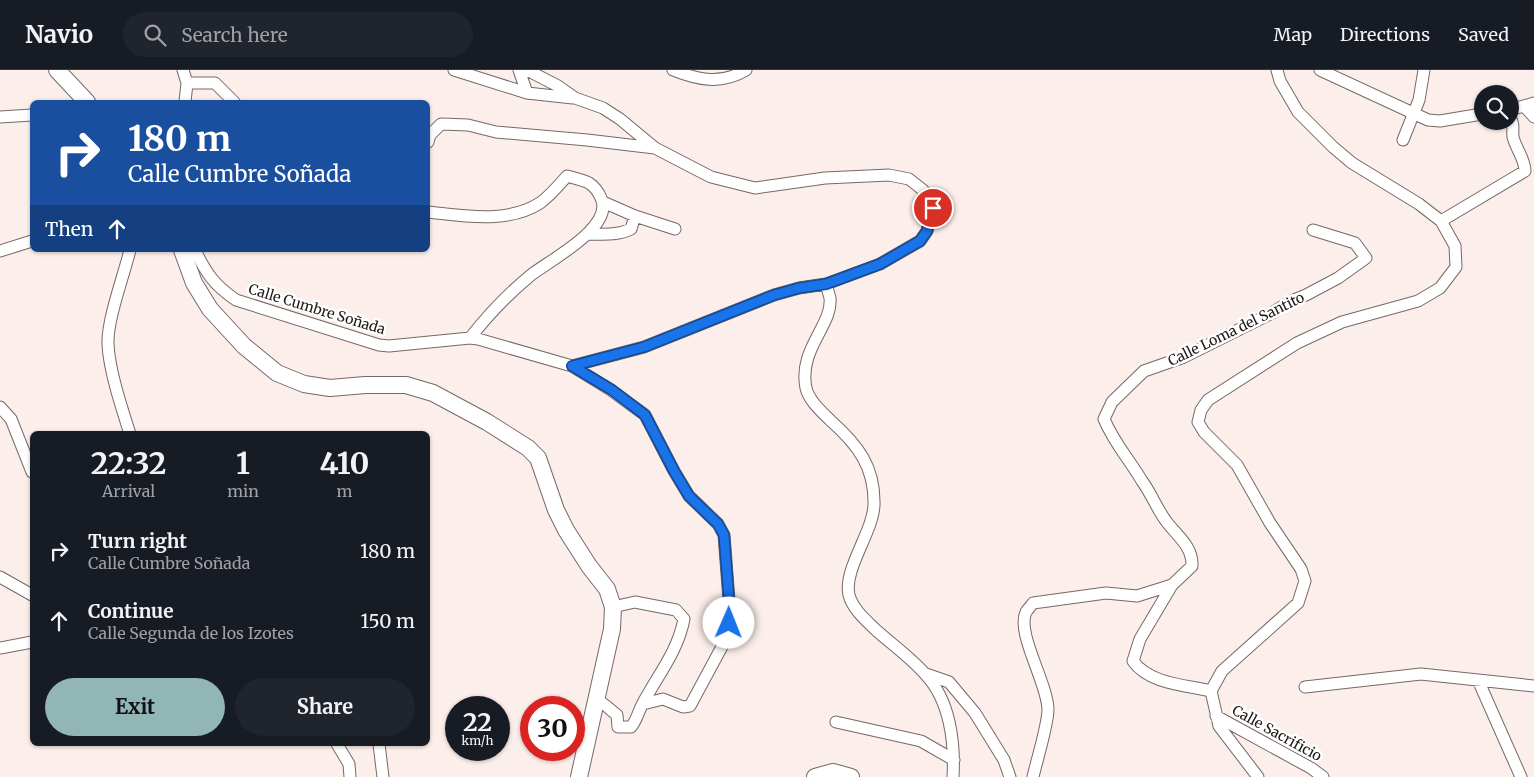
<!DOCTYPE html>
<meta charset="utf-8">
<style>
:root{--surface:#171b24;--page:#20242c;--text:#f1f3f6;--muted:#9ea1a6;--line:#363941;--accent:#92b5b5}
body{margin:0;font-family:Merriweather,serif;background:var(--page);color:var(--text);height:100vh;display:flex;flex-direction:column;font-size:19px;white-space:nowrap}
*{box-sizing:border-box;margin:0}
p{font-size:16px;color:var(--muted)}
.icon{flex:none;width:28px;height:28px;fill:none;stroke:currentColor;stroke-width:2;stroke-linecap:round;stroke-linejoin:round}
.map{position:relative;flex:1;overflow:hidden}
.drawer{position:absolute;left:30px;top:361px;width:400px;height:315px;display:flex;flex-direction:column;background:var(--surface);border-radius:8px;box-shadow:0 1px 4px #0004}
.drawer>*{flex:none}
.hud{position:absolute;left:30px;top:30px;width:400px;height:152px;border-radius:8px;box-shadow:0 1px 4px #0004;background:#1a4fa0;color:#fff;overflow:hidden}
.buttons{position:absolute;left:1474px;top:15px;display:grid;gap:10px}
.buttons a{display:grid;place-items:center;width:45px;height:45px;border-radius:50%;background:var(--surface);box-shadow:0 1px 4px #0004;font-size:25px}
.speed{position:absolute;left:445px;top:626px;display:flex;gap:10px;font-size:25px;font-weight:700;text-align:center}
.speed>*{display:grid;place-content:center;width:65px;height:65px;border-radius:50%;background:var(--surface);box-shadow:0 1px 4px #0004;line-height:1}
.speed small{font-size:12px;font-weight:400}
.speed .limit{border:8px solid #d22;background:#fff;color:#111}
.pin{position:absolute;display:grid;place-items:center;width:42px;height:42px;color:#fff;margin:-21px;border:2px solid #fff;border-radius:50%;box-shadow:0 1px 5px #0007}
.me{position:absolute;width:55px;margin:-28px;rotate:1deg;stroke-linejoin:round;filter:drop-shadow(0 0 4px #0008)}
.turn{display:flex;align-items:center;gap:18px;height:105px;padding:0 15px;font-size:22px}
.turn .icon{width:65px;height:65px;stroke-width:2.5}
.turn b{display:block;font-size:35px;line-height:42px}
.then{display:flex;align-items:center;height:48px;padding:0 15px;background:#0003;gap:10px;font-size:19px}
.eta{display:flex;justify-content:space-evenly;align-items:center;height:85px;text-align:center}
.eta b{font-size:30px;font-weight:700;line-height:35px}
.primary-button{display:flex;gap:10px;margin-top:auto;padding:10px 15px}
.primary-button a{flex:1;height:58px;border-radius:30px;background:var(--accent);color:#111;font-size:20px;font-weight:700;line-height:58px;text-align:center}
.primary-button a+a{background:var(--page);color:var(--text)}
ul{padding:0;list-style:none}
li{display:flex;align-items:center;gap:15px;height:70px;padding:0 15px}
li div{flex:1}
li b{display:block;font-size:19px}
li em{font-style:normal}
header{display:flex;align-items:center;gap:30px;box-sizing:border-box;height:70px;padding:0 25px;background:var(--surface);border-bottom:1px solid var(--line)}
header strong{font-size:24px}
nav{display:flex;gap:28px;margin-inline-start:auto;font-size:18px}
.search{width:350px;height:45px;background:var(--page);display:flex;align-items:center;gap:12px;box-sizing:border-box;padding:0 18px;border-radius:28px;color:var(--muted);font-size:19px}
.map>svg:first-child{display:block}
</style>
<header>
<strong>Navio</strong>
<div class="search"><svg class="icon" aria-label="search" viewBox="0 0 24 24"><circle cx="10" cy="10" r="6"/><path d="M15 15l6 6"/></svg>Search here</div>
<nav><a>Map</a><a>Directions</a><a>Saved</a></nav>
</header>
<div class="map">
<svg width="1534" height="707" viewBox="0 0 1534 707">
<rect width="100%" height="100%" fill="#fceeea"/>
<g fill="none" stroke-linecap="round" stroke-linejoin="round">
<defs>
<path id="minor" d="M183,0l4,13 -2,19
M454,0l73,23 46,5
M519,0l8,23
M527,0l31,16 17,12 28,10 17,11 35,29 56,29 44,11 70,-10 64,-3 20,4 14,11 10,18 -6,23 -7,10 -40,23 -54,20 -27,4 -25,7 -130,52 -72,19
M673,0c25,10 48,15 73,0
M1320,0l108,50 12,1 42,-7
M187,13h28l19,19
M1525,37l9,10
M1510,40l24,-7
M0,47l32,-2
M1510,48c5,6 2,12 3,19 3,12 12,22 12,34
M1403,70l16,-40 5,-30
M428,72l2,-7 11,-11 27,1 28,7 91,8 68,8
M603,132l32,14 40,13
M428,142c36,4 79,12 112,-9 10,-7 19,-18 27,-27 7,2 16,4 22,7 6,4 9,8 12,15 14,29 -51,62 -70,77 -23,19 -43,40 -61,63
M1441,151l84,-50
M587,164c15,0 30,2 44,-5l4,-13
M130,180c-6,25 -23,70 -22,94 1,26 14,65 22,90
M195,180c11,23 19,35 41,50l143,45 10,1 81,-8 8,1 94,27 39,24 34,25 29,56 15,25 29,28 6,11 5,65 -1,32 -3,9 -35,65 -7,1 -20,-8 -20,5
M0,181l32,-10
M826,214c1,4 3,10 4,14 3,27 -32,51 -24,90 3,13 16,24 25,33 27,24 44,46 43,84 -1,27 -31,65 -25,90 4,15 18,26 28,36 16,14 34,27 48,43 25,26 30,68 28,103
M0,337l11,12 21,53
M0,507l32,18
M1172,515l-32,54 -7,22c16,23 53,24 78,30
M0,578l32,-6
M926,604l23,8 26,31 29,47 6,17
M1478,610l43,97
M1305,617l116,-13 113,12
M596,630c8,2 14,10 21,15l1,12h13c6,-7 7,-15 12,-24 15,-28 35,-52 41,-84l-8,-9 -41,-8 -22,5
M1216,646l95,52 12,9
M836,652l85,19 33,19
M337,674l12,20 1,13
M379,674l4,33
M1033,707c4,-18 15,-52 15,-68 -1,-27 -32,-76 -22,-97 2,-3 5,-6 7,-9l73,-10 31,3 35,-11 20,-19c1,-20 -16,-31 -26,-45 -9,-12 -15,-28 -24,-40 -13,-22 -28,-38 -38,-62l8,-17 32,-31 40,-14 88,-44 19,-12 15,-6 32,-17 28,-20 -11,-15 -42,-13
M1258,707l-39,-51 -8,-35 11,-20 76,-68 7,-22 -4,-12 -31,-46 -33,-58 -33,-33 -6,-10 3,-12 7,-10 89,-57 45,-21 76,-21 22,-13 16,-21 -1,-21 -14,-25 -22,-17 -67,-41 -19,-16 -35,-35 -18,-31 -3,-11"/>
<path id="secondary" d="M57,0l30,32
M182,180l12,33 16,26 34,37 33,27 27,11 26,4 35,-3h41l27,8 54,29 41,26 10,10 18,52 10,20 23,36 18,23 6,18 -1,22 -33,148
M815,707l18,-5 18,5"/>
</defs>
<use href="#minor" stroke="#756966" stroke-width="13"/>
<use href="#secondary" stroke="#756966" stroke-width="18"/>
<use href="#minor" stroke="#fff" stroke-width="11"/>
<use href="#secondary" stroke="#fff" stroke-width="16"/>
</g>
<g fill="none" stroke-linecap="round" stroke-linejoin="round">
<defs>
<path id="route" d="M729,553v-23l-5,-65 -6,-11 -29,-28 -15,-25 -29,-56 -33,-25 -40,-24 72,-19 130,-52 25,-7 27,-4 54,-20 40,-23 7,-10 6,-23"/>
</defs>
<use href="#route" stroke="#114b97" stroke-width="12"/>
<use href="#route" stroke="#1a73e8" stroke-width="9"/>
</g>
<g text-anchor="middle" stroke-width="5" stroke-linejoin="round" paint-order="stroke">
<g font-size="14" fill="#1c1816" stroke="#fff">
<text transform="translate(317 239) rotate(17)" y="5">Calle Cumbre Soñada</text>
<text transform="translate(1236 259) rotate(-26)" y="5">Calle Loma del Santito</text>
<text transform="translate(1277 663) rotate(29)" y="5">Calle Sacrificio</text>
</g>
</g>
</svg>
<div class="buttons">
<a><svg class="icon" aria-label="search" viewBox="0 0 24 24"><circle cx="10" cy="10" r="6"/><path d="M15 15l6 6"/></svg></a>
</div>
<div class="speed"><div>22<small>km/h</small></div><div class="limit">30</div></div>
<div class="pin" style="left:933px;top:138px;background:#d93025"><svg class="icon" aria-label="arrive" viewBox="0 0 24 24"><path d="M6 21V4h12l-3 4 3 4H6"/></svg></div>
<svg class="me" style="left:729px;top:553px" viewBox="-20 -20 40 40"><circle r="19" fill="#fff"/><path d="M0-13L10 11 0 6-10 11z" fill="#1a73e8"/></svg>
<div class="hud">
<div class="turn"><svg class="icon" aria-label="right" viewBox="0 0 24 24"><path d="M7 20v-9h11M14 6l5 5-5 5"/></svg><div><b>180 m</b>Calle Cumbre Soñada</div></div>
<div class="then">Then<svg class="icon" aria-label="ahead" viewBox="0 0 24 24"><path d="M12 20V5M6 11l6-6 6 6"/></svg></div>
</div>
<section class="drawer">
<div class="eta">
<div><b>22:32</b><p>Arrival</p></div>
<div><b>1</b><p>min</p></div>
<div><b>410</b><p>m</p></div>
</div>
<ul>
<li><svg class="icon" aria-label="right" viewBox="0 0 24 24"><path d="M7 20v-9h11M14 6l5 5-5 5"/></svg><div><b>Turn right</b><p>Calle Cumbre Soñada</p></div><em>180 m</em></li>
<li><svg class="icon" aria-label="ahead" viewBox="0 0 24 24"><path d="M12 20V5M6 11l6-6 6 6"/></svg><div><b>Continue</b><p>Calle Segunda de los Izotes</p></div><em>150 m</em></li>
</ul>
<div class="primary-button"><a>Exit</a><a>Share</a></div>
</section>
</div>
